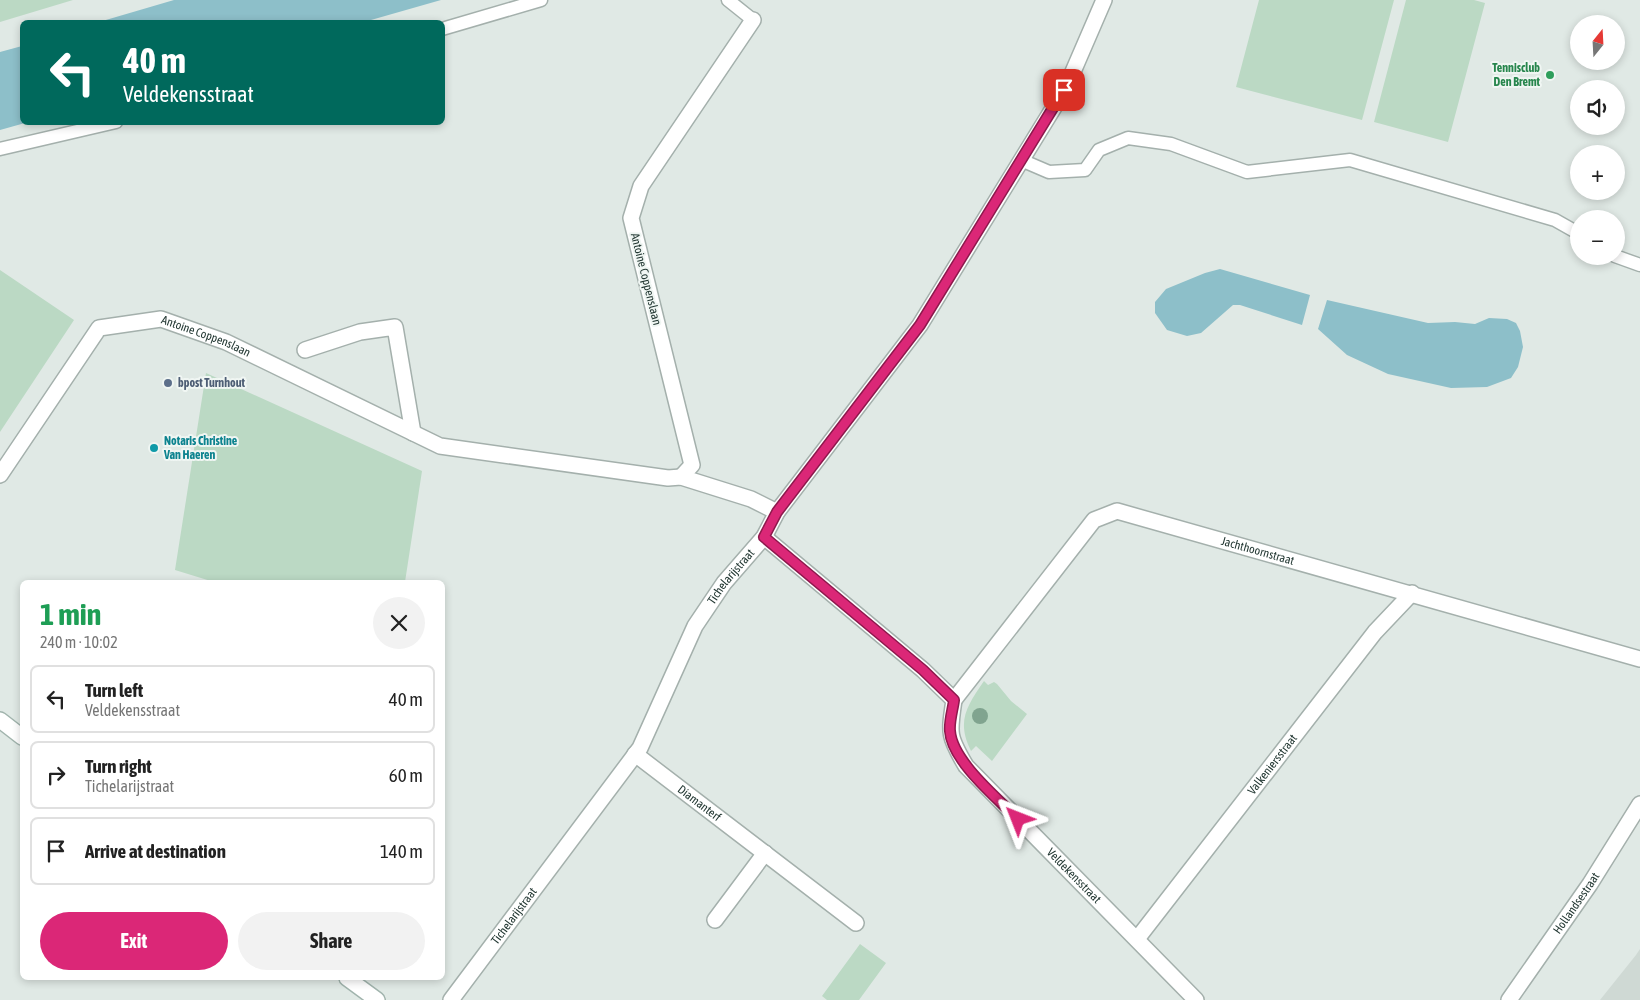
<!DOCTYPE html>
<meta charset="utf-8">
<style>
:root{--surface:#fff;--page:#f2f2f2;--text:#222;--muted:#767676;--line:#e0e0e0;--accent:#db2777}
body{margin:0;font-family:"Asap Condensed",sans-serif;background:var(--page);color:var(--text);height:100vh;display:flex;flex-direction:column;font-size:19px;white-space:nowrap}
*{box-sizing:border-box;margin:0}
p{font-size:16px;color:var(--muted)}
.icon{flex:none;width:28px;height:28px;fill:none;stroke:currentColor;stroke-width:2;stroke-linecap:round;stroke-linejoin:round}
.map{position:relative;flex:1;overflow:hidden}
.drawer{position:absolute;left:20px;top:580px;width:425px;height:400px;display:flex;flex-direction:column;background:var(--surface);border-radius:8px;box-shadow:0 2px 8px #0003}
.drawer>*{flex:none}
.hud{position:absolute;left:20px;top:20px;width:425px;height:105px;border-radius:8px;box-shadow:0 2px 8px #0003;background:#00695c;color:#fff;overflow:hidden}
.needle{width:32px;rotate:18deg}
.buttons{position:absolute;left:1570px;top:15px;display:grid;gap:10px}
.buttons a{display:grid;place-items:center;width:55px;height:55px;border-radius:50%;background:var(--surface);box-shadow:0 2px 8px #0003;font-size:25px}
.pin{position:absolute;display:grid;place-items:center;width:42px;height:42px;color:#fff;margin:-21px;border-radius:10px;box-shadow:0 2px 8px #0006}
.me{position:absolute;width:55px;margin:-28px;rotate:315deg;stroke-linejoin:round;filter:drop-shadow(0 0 4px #0008)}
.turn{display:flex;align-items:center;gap:18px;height:105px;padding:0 20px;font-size:22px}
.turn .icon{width:65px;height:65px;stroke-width:2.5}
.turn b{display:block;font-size:35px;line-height:42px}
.round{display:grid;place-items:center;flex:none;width:52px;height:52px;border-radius:26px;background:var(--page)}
.headline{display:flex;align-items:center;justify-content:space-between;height:85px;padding:0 20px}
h1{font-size:30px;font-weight:700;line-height:38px;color:#1e9e55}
.action{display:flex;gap:10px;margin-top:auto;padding:10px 20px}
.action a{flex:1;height:58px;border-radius:30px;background:var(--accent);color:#fff;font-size:20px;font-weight:700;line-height:58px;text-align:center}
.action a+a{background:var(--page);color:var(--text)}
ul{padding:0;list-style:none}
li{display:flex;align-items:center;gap:15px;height:68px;margin:0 10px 8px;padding:0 10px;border:2px solid var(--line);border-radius:8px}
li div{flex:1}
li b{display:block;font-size:19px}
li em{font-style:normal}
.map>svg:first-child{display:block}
</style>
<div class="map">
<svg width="1640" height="1000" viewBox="0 0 1640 1000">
<rect width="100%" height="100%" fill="#e0e9e5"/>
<path fill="#cfd9d4" d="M1640,949v51h-40l36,-45z"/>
<path fill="#bbd9c4" d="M0,0h73l-73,22z
M1259,0h135l-32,120 -126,-33z
M1406,0h68l11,3 -37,139 -74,-20z
M0,270l74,50 -74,112z
M206,373l216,98 -17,111h-191l-39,-12z
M984,681l4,4 6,-3 3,2 14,17 16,13 -35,47 -16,-15 -5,5c-15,-30 -4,-45 13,-70z
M860,944l26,19 -27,37h-32l-5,-4z"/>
<path fill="#8dbfc9" d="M174,0h267l-77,22h-265z
M22,46v76l3,1 -25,7v-78z
M1220,269l90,26 -8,30 -62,-20h-7l-32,28 -14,3 -20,-6 -12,-17v-11l11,-13 39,-16z
M1327,300l101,23 27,-1 20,2 14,-6 18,1 9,4 4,8 3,16 -5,20 -7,11 -24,9 -36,1 -63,-14 -41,-19 -29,-26z"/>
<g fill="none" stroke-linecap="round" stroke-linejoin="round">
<defs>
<path id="lane" d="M728,0l25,20
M442,29l99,-29
M0,149l116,-27
M1021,160l28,12 36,-2 14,-20 29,-12 43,6 76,28 103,-12 205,60 23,13 1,2
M1615,256l25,9"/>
<g id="street">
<path d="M305,350l55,-18 35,-5 18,106"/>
<path id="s1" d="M0,475l99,-147 62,-9 65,23 214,104 228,32 13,-1 70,22 26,13"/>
<path d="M681,477l11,-12 -61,-247 10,-32 112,-166"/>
<path id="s2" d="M764,537l159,133 31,30c-5,33 -6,36 12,66l230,234"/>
<path id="s3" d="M954,700l140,-180 23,-9 523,148"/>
<path id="s4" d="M635,754l221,169"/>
<path d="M715,920l50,-67"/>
<path id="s5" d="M1137,939l238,-307 37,-39"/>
<path id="s6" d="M451,1000l189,-252 55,-122 29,-43 40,-46 13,-25 143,-187 139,-226 10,-18 35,-81"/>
<path id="s7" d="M1509,1000l81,-116 50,-80"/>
</g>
<path id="secondary" d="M0,720l22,17
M347,978l30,22"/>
</defs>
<use href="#lane" stroke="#a4b0ac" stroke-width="15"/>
<use href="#street" stroke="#a4b0ac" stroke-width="18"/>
<use href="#secondary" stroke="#a1b4ad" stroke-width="18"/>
<use href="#lane" stroke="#fff" stroke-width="12"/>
<use href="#street" stroke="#fff" stroke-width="15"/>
<use href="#secondary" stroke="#fff" stroke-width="15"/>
</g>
<circle fill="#80a48f" cx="980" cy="716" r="8"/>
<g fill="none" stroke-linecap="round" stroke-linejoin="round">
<defs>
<path id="route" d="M1018,819c-21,-21 -66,-58 -68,-88 -1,-10 3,-22 4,-31l-31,-30 -159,-133 13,-25 143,-187 144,-235"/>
</defs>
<use href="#route" stroke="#8e194d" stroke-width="12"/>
<use href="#route" stroke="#db2777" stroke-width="9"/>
</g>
<circle fill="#2e9e5b" stroke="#f0f6f3" stroke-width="2" cx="1550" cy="75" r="5"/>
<circle fill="#5c6f8a" stroke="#f0f6f3" stroke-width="2" cx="168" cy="383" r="5"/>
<circle fill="#0f9aa8" stroke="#f0f6f3" stroke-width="2" cx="154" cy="448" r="5"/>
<g text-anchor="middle" stroke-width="4" stroke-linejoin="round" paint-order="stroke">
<g font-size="12" font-weight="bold" fill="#27864d" stroke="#f0f6f3" text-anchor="end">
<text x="1540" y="72">Tennisclub<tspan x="1540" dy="14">Den Bremt</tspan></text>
</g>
<g font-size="12" fill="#233833" stroke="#f0f6f3">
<text transform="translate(646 279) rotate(76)" y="4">Antoine Coppenslaan</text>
<text dy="4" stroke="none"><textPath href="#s1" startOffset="288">Antoine Coppenslaan</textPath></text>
<text dy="4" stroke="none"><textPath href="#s3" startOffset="399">Jachthoornstraat</textPath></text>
<text dy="4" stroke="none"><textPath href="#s6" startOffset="510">Tichelarijstraat</textPath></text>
<text dy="4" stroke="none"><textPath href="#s5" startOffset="221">Valkeniersstraat</textPath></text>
<text dy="4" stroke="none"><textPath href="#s4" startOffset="81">Diamanterf</textPath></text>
<text dy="4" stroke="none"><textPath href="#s2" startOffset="474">Veldekensstraat</textPath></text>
<text dy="4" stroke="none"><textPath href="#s7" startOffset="118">Hollandsestraat</textPath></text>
<text dy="4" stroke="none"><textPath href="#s6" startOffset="105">Tichelarijstraat</textPath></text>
</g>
<g font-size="12" font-weight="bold" fill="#4e5e75" stroke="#f0f6f3" text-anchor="start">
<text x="178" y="387">bpost Turnhout</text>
</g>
<g font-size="12" font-weight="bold" fill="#0d838f" stroke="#f0f6f3" text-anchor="start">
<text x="164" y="445">Notaris Christine<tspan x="164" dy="14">Van Haeren</tspan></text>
</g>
</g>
</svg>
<div class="buttons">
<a><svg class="needle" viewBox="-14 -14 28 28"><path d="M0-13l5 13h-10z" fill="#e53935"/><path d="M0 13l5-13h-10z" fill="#767676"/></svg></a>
<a><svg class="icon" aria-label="sound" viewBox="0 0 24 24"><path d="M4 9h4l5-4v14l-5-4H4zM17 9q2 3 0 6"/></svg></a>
<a>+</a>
<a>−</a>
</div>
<div class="pin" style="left:1064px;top:90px;background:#d93025"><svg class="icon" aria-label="arrive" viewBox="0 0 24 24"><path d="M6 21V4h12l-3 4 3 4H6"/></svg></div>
<svg class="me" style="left:1018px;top:819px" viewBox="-20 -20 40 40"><path d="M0-17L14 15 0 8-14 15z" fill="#db2777" stroke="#fff" stroke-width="4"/></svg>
<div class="hud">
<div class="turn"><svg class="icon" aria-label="left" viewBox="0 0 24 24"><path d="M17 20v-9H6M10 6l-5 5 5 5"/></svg><div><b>40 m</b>Veldekensstraat</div></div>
</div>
<section class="drawer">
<div class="headline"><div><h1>1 min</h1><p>240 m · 10:02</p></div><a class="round"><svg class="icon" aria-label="close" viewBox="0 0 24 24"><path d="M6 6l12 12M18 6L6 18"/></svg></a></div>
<ul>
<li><svg class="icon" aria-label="left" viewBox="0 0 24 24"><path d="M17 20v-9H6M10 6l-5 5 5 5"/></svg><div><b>Turn left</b><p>Veldekensstraat</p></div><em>40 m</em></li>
<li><svg class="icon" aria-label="right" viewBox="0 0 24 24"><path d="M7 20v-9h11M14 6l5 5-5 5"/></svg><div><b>Turn right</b><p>Tichelarijstraat</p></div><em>60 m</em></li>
<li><svg class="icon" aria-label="arrive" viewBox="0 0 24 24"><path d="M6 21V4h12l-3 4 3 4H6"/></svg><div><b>Arrive at destination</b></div><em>140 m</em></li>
</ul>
<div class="action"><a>Exit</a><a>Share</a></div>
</section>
</div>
